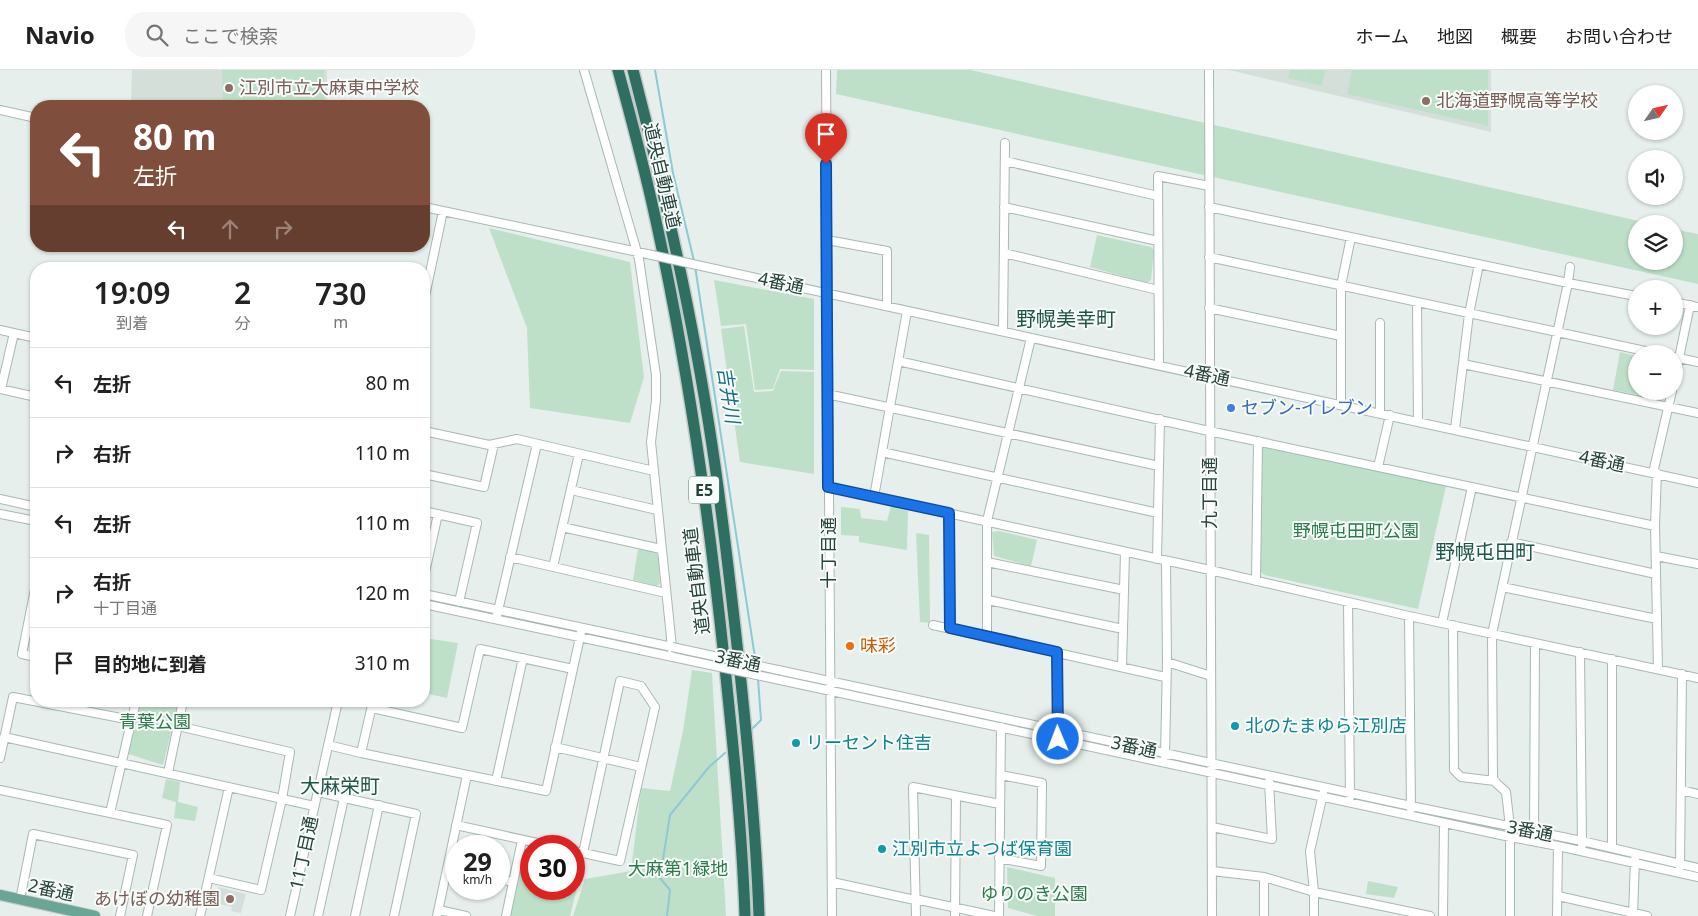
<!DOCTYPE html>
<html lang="ja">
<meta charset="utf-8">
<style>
:root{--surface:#fff;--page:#f6f6f6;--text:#222;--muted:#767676;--line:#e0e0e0}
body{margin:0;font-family:"Noto Sans","Noto Sans JP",sans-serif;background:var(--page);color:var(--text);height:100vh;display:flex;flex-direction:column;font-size:19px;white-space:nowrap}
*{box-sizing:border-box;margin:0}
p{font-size:16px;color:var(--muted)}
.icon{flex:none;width:28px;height:28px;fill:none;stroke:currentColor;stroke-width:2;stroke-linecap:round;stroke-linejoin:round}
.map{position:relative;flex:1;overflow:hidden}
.sheet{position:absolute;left:30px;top:192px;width:400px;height:445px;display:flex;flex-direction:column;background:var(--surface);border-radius:20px;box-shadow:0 1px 4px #0004}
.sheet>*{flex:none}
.top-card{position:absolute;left:30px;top:30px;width:400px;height:152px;border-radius:20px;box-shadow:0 1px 4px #0004;background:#804e3d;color:#fff;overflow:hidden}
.needle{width:32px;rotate:56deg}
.buttons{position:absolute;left:1628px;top:15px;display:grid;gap:10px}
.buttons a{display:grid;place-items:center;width:55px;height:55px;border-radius:50%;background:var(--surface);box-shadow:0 1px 4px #0004;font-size:25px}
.speed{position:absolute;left:445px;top:765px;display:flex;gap:10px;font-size:25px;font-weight:700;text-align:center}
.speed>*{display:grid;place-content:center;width:65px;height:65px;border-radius:50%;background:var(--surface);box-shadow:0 1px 4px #0004;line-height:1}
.speed small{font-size:12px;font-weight:400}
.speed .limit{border:8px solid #d22;background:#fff;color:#111}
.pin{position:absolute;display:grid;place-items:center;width:42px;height:42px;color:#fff;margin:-51px -21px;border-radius:50% 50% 50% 0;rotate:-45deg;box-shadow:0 0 5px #0007}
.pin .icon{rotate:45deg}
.me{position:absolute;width:55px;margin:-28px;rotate:359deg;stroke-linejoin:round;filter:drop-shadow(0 0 4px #0008)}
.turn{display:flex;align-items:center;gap:18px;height:105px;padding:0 20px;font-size:22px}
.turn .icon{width:65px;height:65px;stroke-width:2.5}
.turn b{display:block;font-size:35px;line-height:42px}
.lanes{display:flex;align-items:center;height:48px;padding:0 20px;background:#0003;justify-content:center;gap:25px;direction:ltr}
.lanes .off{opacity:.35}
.eta{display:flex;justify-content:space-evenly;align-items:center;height:85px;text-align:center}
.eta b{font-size:30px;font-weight:600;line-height:35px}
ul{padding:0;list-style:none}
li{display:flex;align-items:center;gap:15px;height:70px;padding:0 20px;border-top:1px solid var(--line)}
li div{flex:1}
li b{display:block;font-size:19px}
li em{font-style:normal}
header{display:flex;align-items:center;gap:30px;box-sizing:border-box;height:70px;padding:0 25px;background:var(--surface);border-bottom:1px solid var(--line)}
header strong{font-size:24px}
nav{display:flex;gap:28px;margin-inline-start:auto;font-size:18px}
.search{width:350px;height:45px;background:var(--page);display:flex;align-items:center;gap:12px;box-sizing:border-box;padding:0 18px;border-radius:20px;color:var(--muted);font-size:19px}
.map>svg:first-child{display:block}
</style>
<header>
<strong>Navio</strong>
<div class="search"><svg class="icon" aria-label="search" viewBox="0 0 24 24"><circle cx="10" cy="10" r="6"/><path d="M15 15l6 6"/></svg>ここで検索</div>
<nav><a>ホーム</a><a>地図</a><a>概要</a><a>お問い合わせ</a></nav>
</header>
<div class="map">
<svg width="1698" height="846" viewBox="0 0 1698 846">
<rect width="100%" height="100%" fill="#e6efeb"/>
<path fill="#d4dfda" d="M132,0h195v36h-196z
M1229,0h262v62z
M218,817l28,7 -5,19 -10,-2 1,-4 -17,-4z"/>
<path fill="#bfe0c8" d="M222,0h102v36h-101z
M837,0h134l681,154h-16v37h38v-32l24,5v50l-862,-190z
M1290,0h17l-2,11 3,-11h17l-3,16 -34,-8z
M1352,0h136v56l-141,-32z
M489,158l141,34 14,115 -14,46 -100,-15 -3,-80z
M1097,165l54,12 3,3 -3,30 -4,3 -57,-16z
M714,210l100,19v71l-34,-1 -7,20 -18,1 -9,-66 -25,2z
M744,256l10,66 19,-1 8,-20 33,1v102l-74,-12 -19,-133z
M1620,282l16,4v35h30l-1,5 -6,3 -46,-9z
M1267,377l179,39 -28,123 -154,-34 -3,-3v-124z
M891,436l17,5 -1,39 -48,-8v-6l-18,-1v-28l19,2 1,9 26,3z
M999,461l38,9 -6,26 -37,-10 -2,-24z
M916,463l13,2 1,88 -10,-1z
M638,479l16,3 4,3 2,29 -4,2 -23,-6z
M424,568l34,5 -11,55 -23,-5z
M692,600l20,3 14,243h-153l12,-37 46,-8 10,-83 29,3 13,-60z
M141,631h38l-16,64 -35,-11z
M166,709l14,3 -2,20 20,5 -3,14 -21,-3 2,-16 -14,-4z
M1007,797l48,11v38h-18l-29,-8z
M520,798l11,3v18h43v-10l5,1 -9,36h-60z
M1368,811l30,6 -4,11 -28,-4z"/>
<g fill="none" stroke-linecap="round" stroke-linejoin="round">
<path stroke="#8ec9d4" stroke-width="2" d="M655,0l18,103 21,88
M695,196l61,398
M752,659l9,-9 -3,-41
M667,846l3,-26 -10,-12 10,-63 39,-48 16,-14"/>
<defs>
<path id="minor" d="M826,0l6,846
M1209,0l3,846
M0,40l36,8
M1005,91l153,35
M424,137l228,48
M1004,137l154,34
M1209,137l359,76 68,13
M827,170l60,11v55
M1004,183l154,37
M1209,187l450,97
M715,199l983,214
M424,231l19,-90
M1417,232l1,119
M1674,232l24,5
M1209,238l132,28
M1380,253v90
M0,260l36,8
M1003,261l2,-188
M1674,287l24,5
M898,291l311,70 446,95
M1463,294l235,49
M1159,295l-1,-189 51,10
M1674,312l16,-77
M0,319l36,8
M1,319l13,-56
M827,324l332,72
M1341,334v-118l10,-49
M1455,359l14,-115 10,-50
M424,361l65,14 28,-6 137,32
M882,382l276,61
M1378,397l12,-52
M1653,403l19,-82
M1657,403l-2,53 3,143
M424,404l60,13 10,-43
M828,417l382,83 199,46 289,62
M571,420l86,20
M874,427l33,-186
M0,429l36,8
M424,441l53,12 -18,79
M949,443l1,115
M0,444l36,7
M562,457l99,22
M1511,472l145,32
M1656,486l42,8
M510,487l156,36
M1157,489l3,-140
M987,492l137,28
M553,497l26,-113
M424,507l14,-63
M1256,511l2,-140
M36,514l-14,70 14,3
M1502,517l155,32
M424,524l248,53
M988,530l135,29
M1348,532l2,195
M424,534l249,53 -22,-215 5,-42v-25l-17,-116 -55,-189
M497,545l40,-171
M1409,546l2,193
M1442,553l30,-136
M933,555l232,52
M1453,555l1,145 7,7 34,4
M987,567v-116l44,-183
M1057,582l1,83
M1580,582l2,193
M1167,592l44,14
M1122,597l3,-115
M778,600l633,136 171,35 116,27
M780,610l730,157 48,9 140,31
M239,631h3
M372,638l90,20 18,-79 93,20
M178,656l112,26 -8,47 -21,91 -52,-12
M4,667l310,69
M328,675l33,8 185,38 36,-163
M555,677l86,20
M361,683l12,-52
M1165,686l2,-94 -1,-101
M0,688l13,-61 118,23
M168,703l15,-72
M496,711l27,-123
M0,720l167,35 -20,91
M1681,720l17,4
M318,722l98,22 -22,102
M110,743l26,-112
M456,755l95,21
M1212,757l60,12 -3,-57
M1534,766l1,-193
M1612,778v-189
M574,781l46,10 35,-154 -14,-21 -21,-5 -37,172
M999,788l42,8 1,-83 -41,-8
M1680,797l2,-193
M1212,801l52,6 50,15 116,24
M499,809l14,3
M832,812l83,18
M1558,826l89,20
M915,829l79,17
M20,830l13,-66 100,21 -13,61
M439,840l27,6
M200,846l29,-129
M290,846l48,-215
M318,846l26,-118
M355,846l24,-111
M437,846l30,-141
M506,846l16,-76
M916,846l-3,-129 87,17
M955,846l1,-120
M999,846l2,-189
M1264,846v-39
M1314,846v-24l-4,-41 13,-57
M1443,846l1,-93
M1510,846v-89l-4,-35 -13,-12 -1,-146 76,-351 2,-16
M1557,846l1,-70
M1633,846l2,-57"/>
<path id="major" d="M0,825l95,21"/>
<path id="highway" d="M618,0c12,44 24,89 34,133 34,150 56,303 72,455 9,86 18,172 21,258
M633,0c32,124 60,249 79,375 11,72 19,145 27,218 9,84 17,169 20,253"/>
</defs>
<use href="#minor" stroke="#a8b8b2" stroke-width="10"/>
<use href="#major" stroke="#c2cac8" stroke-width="12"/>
<use href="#highway" stroke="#c2cac8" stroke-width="14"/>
<use href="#minor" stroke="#fff" stroke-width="8"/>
<use href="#major" stroke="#6aa596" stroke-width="10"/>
<use href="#highway" stroke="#2f6f62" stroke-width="11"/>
<defs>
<path id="minor-bridge" d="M652,185l63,14
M672,577l106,23
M673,587l107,23"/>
</defs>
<use href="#minor-bridge" stroke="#a8b8b2" stroke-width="10" stroke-linecap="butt"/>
<use href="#minor-bridge" stroke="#fff" stroke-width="8"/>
</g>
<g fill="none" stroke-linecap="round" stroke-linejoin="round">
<defs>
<path id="route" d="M826,94l2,323 121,26 1,115 107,24 1,87"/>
</defs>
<use href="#route" stroke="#114b97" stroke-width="12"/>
<use href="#route" stroke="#1a73e8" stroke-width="9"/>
</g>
<g fill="#8d6e63" stroke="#f7fbf9" stroke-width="2">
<circle cx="229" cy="18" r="5"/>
<circle cx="1426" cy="31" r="5"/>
<circle cx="230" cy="829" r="5"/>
</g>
<circle fill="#3f7fe0" stroke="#f7fbf9" stroke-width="2" cx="1231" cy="338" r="5"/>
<circle fill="#e8710a" stroke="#f7fbf9" stroke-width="2" cx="850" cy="576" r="5"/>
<g fill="#0f9aa8" stroke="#f7fbf9" stroke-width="2">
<circle cx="1235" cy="656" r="5"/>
<circle cx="796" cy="673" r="5"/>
<circle cx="882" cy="779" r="5"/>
</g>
<g text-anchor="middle" stroke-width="4" stroke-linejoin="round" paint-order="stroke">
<rect fill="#f7fbf9" stroke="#637a73" stroke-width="1" x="689" y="406.5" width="30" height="27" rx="4"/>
<g font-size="16" font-weight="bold" fill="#24423a">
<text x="704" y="426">E5</text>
</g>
<g font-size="18" fill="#785e54" stroke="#f7fbf9" text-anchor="start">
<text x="239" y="24">江別市立大麻東中学校</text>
<text x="1436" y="37">北海道野幌高等学校</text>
<text x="220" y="835" text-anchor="end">あけぼの幼稚園</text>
</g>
<g font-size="18" fill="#24423a" stroke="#f7fbf9">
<text transform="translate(662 106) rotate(77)" y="6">道央自動車道</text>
<text transform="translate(781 213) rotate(12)" y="6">4番通</text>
<text transform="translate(1207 305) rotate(12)" y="6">4番通</text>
<text transform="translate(1602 391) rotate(12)" y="6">4番通</text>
<text transform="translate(1210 423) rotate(-90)" y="6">九丁目通</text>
<text transform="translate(829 483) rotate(-90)" y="6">十丁目通</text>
<text transform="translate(697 511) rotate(-97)" y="6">道央自動車道</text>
<text transform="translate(738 591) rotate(12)" y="6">3番通</text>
<text transform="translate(1134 677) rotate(12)" y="6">3番通</text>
<text transform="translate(1530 761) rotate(11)" y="6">3番通</text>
<text transform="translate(304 783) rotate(-78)" y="6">11丁目通</text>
<text transform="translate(51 820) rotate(12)" y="6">2番通</text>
</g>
<g font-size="18" fill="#366cbe" stroke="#f7fbf9" text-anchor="start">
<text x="1241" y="344">セブン-イレブン</text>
</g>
<g font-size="18" fill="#2d7a4b" stroke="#f7fbf9">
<text x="1356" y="467">野幌屯田町公園</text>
<text x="155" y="658">青葉公園</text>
<text x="678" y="805">大麻第1緑地</text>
<text x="1034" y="830">ゆりのき公園</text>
</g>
<g font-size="18" fill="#c56008" stroke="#f7fbf9" text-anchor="start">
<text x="860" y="582">味彩</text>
</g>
<g font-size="18" fill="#0d838f" stroke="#f7fbf9" text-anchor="start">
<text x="1245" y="662">北のたまゆら江別店</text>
<text x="806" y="679">リーセント住吉</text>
<text x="892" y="785">江別市立よつば保育園</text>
</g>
<g font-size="19" font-style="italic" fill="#1c6f80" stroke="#f7fbf9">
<text transform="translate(729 325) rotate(81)" y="7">吉井川</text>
</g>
<g font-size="20" fill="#1f5548" stroke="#f7fbf9">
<text x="1066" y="256">野幌美幸町</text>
<text x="1485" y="489">野幌屯田町</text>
<text x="340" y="723">大麻栄町</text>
</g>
</g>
</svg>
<div class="buttons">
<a><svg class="needle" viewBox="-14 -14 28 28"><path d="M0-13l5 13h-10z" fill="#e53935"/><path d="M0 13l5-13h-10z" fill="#767676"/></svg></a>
<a><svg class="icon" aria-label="sound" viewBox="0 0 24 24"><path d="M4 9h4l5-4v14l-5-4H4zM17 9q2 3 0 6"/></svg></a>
<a><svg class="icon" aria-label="layers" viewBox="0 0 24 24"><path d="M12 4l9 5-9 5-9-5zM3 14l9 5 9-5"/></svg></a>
<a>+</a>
<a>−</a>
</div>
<div class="speed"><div>29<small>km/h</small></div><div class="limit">30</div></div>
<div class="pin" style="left:826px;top:94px;background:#d93025"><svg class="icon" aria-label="arrive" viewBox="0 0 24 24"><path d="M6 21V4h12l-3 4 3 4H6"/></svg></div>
<svg class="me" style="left:1058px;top:669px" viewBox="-20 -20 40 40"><circle r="17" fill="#1a73e8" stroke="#fff" stroke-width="3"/><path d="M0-11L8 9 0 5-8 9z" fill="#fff"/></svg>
<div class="top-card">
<div class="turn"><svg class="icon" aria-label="left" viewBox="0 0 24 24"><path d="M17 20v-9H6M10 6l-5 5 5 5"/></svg><div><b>80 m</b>左折</div></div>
<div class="lanes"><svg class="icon" aria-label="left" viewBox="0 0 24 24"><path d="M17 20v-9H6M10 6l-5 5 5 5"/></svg><svg class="icon off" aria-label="ahead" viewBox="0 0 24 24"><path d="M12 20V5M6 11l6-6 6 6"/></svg><svg class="icon off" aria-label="right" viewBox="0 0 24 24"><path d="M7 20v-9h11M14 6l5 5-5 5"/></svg></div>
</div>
<section class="sheet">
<div class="eta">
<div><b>19:09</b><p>到着</p></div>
<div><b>2</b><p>分</p></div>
<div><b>730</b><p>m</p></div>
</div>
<ul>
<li><svg class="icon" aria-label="left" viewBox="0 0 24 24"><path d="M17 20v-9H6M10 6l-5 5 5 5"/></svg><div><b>左折</b></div><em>80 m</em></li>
<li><svg class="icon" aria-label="right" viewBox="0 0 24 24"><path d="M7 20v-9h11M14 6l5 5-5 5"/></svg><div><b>右折</b></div><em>110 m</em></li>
<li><svg class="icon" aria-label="left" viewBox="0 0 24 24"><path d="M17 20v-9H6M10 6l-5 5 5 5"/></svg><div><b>左折</b></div><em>110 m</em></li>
<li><svg class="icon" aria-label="right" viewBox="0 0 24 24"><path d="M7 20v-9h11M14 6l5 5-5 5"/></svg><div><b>右折</b><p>十丁目通</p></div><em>120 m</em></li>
<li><svg class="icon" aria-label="arrive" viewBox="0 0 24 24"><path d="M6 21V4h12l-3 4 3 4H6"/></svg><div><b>目的地に到着</b></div><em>310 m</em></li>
</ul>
</section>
</div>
